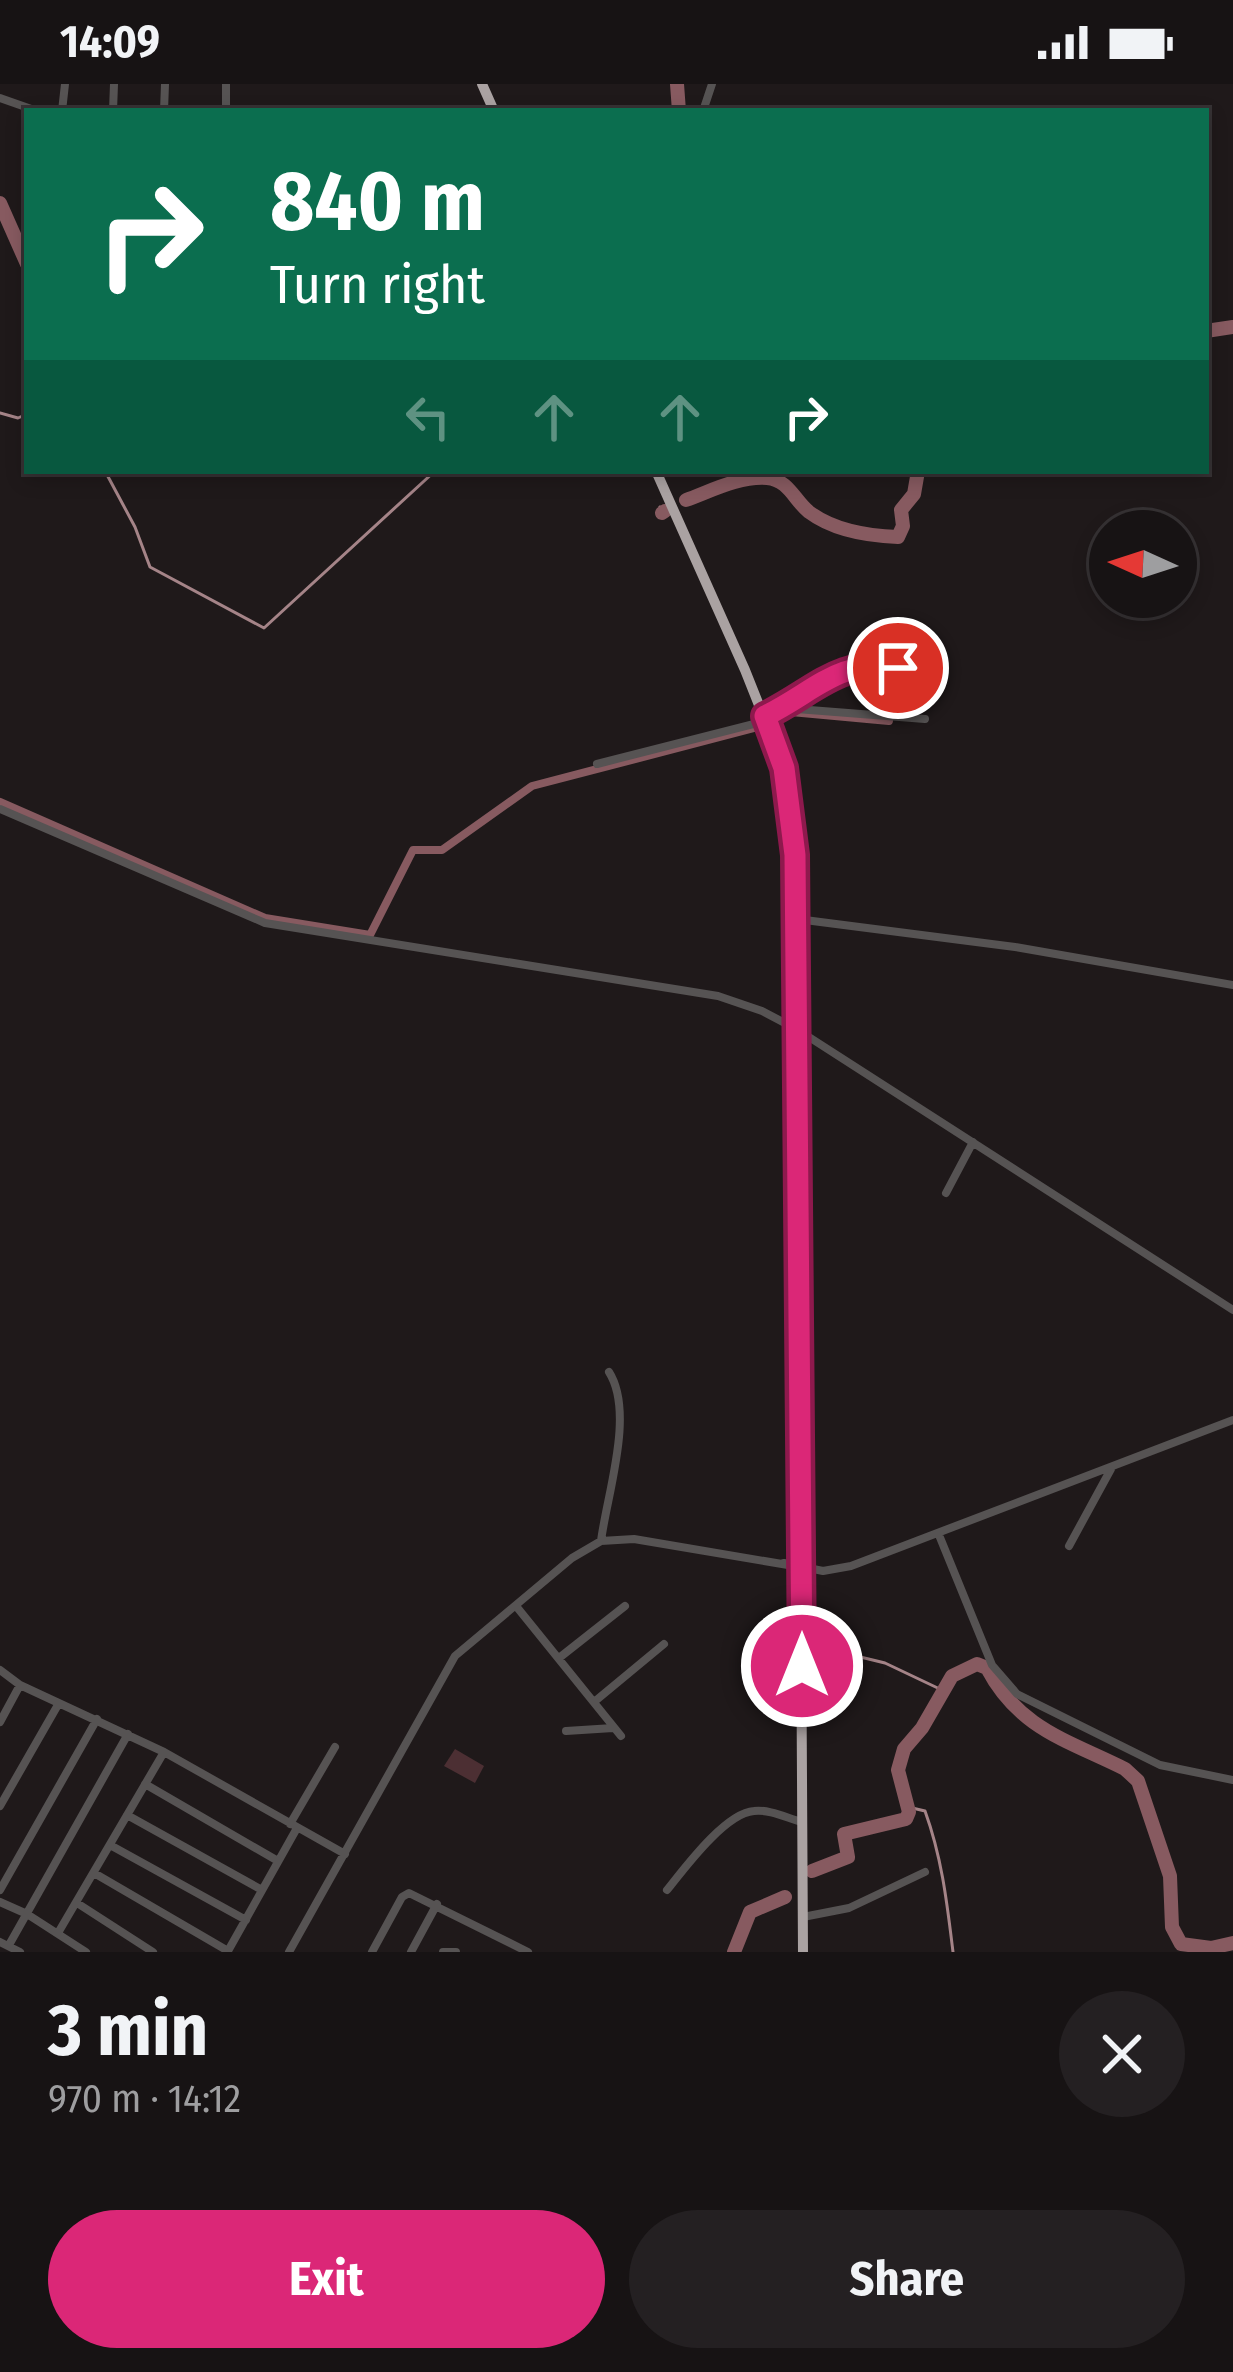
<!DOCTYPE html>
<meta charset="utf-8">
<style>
:root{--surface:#171314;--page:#242022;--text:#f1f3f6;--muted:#9e9ea0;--line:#363234;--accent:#db2777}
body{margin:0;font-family:"Fira Sans Condensed",sans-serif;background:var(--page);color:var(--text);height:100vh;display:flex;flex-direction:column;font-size:45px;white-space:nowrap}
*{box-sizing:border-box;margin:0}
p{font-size:39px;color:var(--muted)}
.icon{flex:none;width:66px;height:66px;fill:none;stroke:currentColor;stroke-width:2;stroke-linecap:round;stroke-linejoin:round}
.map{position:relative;height:1868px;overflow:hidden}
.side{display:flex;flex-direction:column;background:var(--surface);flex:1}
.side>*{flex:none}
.top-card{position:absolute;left:24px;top:24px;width:1185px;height:366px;border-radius:0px;box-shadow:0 6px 18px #0003,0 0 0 3px var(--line);background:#0b6e4f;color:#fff;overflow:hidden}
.needle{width:78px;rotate:273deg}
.buttons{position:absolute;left:1089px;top:426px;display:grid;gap:24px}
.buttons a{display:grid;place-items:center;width:108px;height:108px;border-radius:50%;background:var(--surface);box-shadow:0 6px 18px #0003,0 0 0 3px var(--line);font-size:60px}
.pin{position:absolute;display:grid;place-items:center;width:102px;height:102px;color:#fff;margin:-51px;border:6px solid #fff;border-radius:50%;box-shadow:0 3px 12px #0007}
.me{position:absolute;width:132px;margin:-66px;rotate:0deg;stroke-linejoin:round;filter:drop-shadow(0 0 9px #0008)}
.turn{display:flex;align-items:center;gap:42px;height:252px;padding:0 48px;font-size:54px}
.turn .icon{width:156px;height:156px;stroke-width:2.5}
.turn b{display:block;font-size:84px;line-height:102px}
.lanes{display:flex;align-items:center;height:114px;padding:0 48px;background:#0003;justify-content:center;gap:60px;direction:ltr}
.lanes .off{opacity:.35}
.round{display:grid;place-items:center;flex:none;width:126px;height:126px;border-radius:63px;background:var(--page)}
.headline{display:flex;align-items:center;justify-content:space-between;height:204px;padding:0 48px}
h1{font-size:72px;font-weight:700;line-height:90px}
.action{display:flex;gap:24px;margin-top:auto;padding:24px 48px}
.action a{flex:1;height:138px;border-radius:72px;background:var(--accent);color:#fff;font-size:48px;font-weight:700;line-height:138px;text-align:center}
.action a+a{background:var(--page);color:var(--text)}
.status{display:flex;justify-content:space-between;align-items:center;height:84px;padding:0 60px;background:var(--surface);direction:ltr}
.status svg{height:33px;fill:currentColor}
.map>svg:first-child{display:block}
</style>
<div class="status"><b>14:09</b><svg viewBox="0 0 49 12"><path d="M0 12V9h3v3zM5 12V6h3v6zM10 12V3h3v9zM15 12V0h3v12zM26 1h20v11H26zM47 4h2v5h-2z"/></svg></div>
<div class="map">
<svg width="1233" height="1868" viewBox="0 0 1233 1868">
<rect width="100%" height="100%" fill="#1f191a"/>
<path fill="#4c2f33" d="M455,1665l29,17 -9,17 -31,-17z"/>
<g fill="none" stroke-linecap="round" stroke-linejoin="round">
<path stroke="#a58488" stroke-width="3" d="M0,329l18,5 9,-4
M105,387l30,56 15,40 114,61 171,-157
M660,423l2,6
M848,1570l37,9 59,28
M908,1723l17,4c17,47 22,92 28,141"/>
<path stroke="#875a60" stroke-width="8" d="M781,634l10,-6 98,9
M0,718l265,116 105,17 43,-85h29l90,-64 230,-60"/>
<path stroke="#875a60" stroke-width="14" d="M677,0l2,27
M0,119l27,61
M1206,247l27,-4
M686,416c25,-9 53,-24 81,-22 22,2 27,22 42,34 24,18 60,24 89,25l5,-11 -2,-16 13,-16 4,-23
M662,429l3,-2
M812,1787l36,-14 -4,-23 62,-15 3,-7 -11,-42 6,-21 18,-21 30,-52 25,-12 10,4c32,61 80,72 138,101l13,12 32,95 2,51 9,17 30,4 22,-5
M734,1868l16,-40 35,-15"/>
<path stroke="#565353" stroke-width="8" d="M0,14l37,13
M62,27l3,-27
M113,27l1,-27
M164,27l1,-27
M226,27v-27
M703,27l9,-27
M784,624l141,11
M765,632c51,-25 72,-58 133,-48
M597,680l168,-43
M0,725l265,114 453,73 44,15 36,19 435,280
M797,835l218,28 218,38
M946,1109l27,-51
M939,1451l53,130 25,29 143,71 73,15
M601,1457c6,-47 34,-128 8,-169
M1069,1462l42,-77
M784,1479l39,8 28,-5 382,-146
M516,1522l105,130
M559,1574l66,-52
M0,1586l20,15 144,67 181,102
M594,1618l70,-58
M0,1638l20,-37
M566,1647l47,-3
M145,1700l133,77
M0,1722l59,-103
M127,1731l135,75
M290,1740l45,-77
M110,1761l136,75
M94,1789l134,78
M0,1806l97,-171
M667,1806c17,-21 58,-77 87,-79 15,-2 33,7 48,11
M0,1818l27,12 59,38
M77,1819l76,49
M803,1833l46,-9 76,-36
M58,1849l106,-181
M0,1858l20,10
M9,1861l119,-211
M228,1867l69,-123
M289,1868l166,-296 117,-98 29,-17 33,-2 154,26
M372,1868l30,-55 7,-4 119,59
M411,1868l26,-48
M443,1868h13"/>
<path stroke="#aaa2a2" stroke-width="10" d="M482,0l12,27
M656,387l89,199 39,98 8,40 5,111 6,1033"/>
</g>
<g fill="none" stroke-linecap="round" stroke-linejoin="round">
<defs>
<path id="route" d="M802,1582l-7,-811 -11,-87 -19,-52c51,-25 72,-57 133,-48"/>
</defs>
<use href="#route" stroke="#8e194d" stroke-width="30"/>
<use href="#route" stroke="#db2777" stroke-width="21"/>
</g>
</svg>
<div class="buttons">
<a><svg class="needle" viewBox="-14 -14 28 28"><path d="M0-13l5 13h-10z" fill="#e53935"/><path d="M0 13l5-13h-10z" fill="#9e9ea0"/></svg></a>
</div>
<div class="pin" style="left:898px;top:584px;background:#d93025"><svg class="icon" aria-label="arrive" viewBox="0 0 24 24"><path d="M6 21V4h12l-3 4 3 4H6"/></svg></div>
<svg class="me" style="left:802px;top:1582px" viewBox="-20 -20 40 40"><circle r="17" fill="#db2777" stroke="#fff" stroke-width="3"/><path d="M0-11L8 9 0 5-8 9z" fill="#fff"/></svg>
<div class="top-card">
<div class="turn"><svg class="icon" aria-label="right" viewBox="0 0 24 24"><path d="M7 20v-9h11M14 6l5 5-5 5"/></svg><div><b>840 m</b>Turn right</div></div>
<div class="lanes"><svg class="icon off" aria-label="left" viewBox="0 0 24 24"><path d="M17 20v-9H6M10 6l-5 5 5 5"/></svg><svg class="icon off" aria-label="ahead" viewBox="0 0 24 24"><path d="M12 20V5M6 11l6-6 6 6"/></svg><svg class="icon off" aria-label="ahead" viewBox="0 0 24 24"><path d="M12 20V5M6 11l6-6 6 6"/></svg><svg class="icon" aria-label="right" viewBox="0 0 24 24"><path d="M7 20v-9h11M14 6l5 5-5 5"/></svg></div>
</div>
</div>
<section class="side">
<div class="headline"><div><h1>3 min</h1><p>970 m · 14:12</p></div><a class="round"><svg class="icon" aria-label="close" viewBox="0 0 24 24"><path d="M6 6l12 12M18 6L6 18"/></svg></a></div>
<div class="action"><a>Exit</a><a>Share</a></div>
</section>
